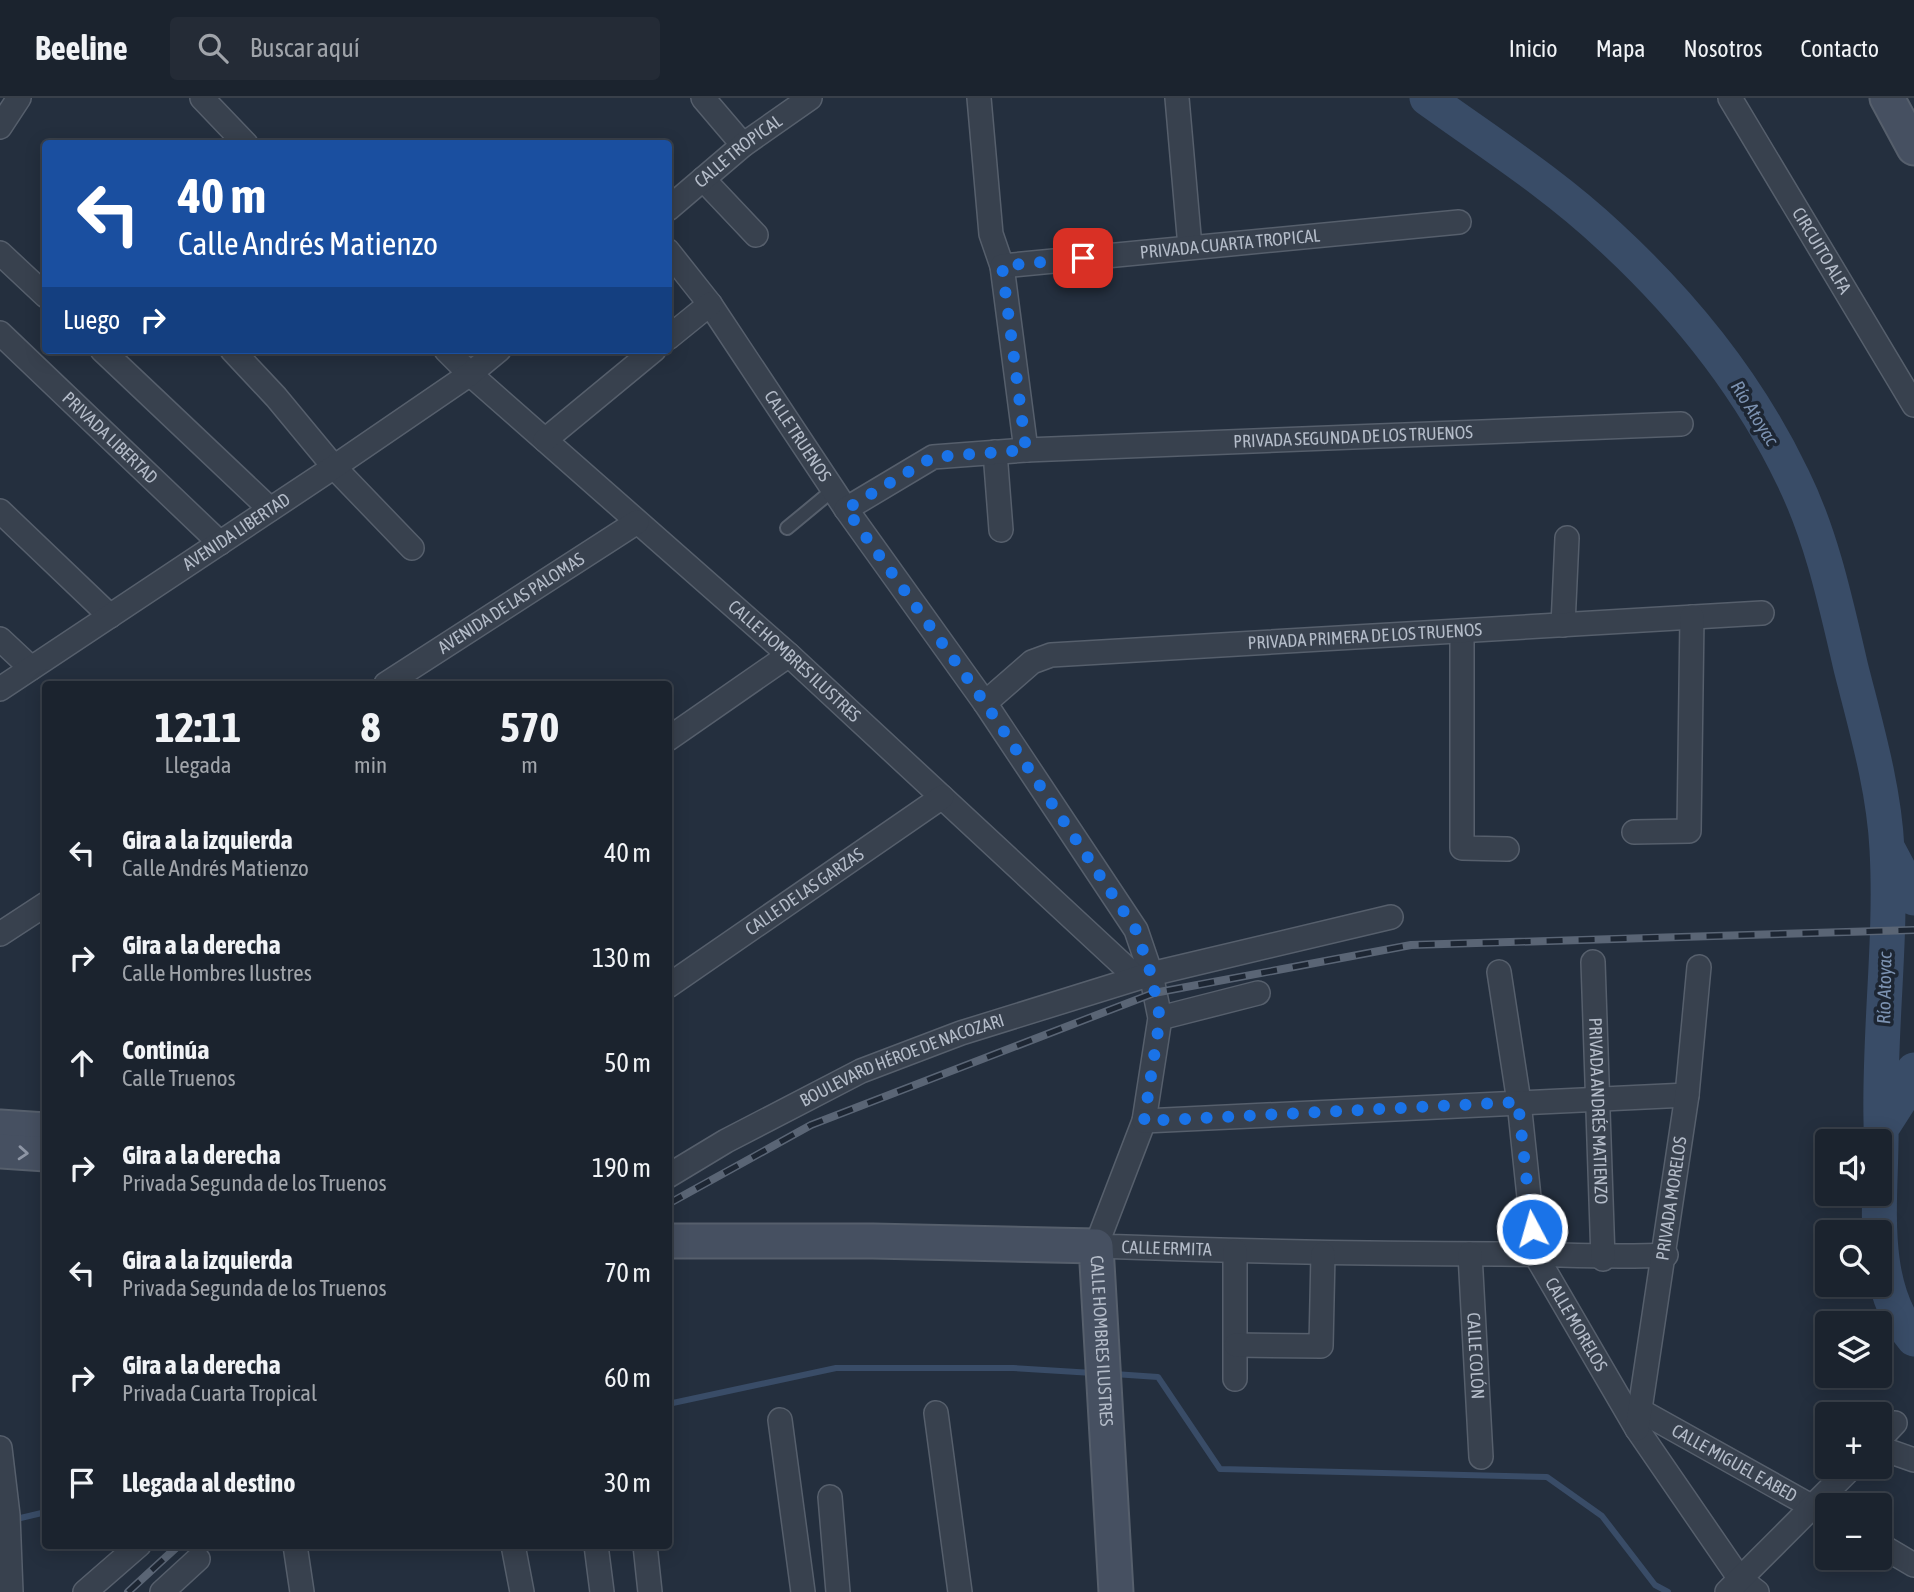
<!DOCTYPE html>
<html lang="es">
<meta charset="utf-8">
<style>
:root{--surface:#1b232e;--page:#242b36;--text:#f1f3f6;--muted:#a0a4aa;--line:#39404a}
body{margin:0;font-family:"Asap Condensed",sans-serif;background:var(--page);color:var(--text);height:100vh;display:flex;flex-direction:column;font-size:26px;white-space:nowrap}
*{box-sizing:border-box;margin:0}
p{font-size:23px;color:var(--muted)}
.icon{flex:none;width:38px;height:38px;fill:none;stroke:currentColor;stroke-width:2;stroke-linecap:round;stroke-linejoin:round}
.map{position:relative;flex:1;overflow:hidden}
.details{position:absolute;left:42px;top:583px;width:630px;height:868px;display:flex;flex-direction:column;background:var(--surface);border-radius:7px;box-shadow:0 4px 18px #0003,0 0 0 2px var(--line)}
.details>*{flex:none}
.top-card{position:absolute;left:42px;top:42px;width:630px;height:214px;border-radius:7px;box-shadow:0 4px 18px #0003,0 0 0 2px var(--line);background:#1a4fa0;color:#fff;overflow:hidden}
.buttons{position:absolute;left:1815px;top:1031px;display:grid;gap:14px}
.buttons a{display:grid;place-items:center;width:77px;height:77px;border-radius:7px;background:var(--surface);box-shadow:0 4px 18px #0003,0 0 0 2px var(--line);font-size:35px}
.pin{position:absolute;display:grid;place-items:center;width:60px;height:60px;color:#fff;margin:-30px;border-radius:14px;box-shadow:0 4px 10px #0006}
.me{position:absolute;width:77px;margin:-38px;rotate:354deg;stroke-linejoin:round;filter:drop-shadow(0 0 5px #0008)}
.turn{display:flex;align-items:center;gap:24px;height:147px;padding:0 21px;font-size:32px}
.turn .icon{width:91px;height:91px;stroke-width:2.5}
.turn b{display:block;font-size:49px;line-height:60px}
.then{display:flex;align-items:center;height:66px;padding:0 21px;background:#0003;gap:14px;font-size:26px}
.eta{display:flex;justify-content:space-evenly;align-items:center;height:119px;text-align:center}
.eta b{font-size:42px;font-weight:700;line-height:49px}
ul{padding:0;list-style:none}
li{display:flex;align-items:center;gap:21px;height:105px;padding:0 21px}
li div{flex:1}
li b{display:block;font-size:26px}
li em{font-style:normal}
header{display:flex;align-items:center;gap:42px;box-sizing:border-box;height:98px;padding:0 35px;background:var(--surface);border-bottom:2px solid var(--line)}
header strong{font-size:33px}
nav{display:flex;gap:38px;margin-inline-start:auto;font-size:24px}
.search{width:490px;height:63px;background:var(--page);display:flex;align-items:center;gap:18px;box-sizing:border-box;padding:0 24px;border-radius:7px;color:var(--muted);font-size:26px}
.map>svg:first-child{display:block}
</style>
<header>
<strong>Beeline</strong>
<div class="search"><svg class="icon" aria-label="search" viewBox="0 0 24 24"><circle cx="10" cy="10" r="6"/><path d="M15 15l6 6"/></svg>Buscar aquí</div>
<nav><a>Inicio</a><a>Mapa</a><a>Nosotros</a><a>Contacto</a></nav>
</header>
<div class="map">
<svg width="1914" height="1494" viewBox="0 0 1914 1494">
<rect width="100%" height="100%" fill="#242f3e"/>
<g fill="none" stroke-linecap="round" stroke-linejoin="round">
<path stroke="#394c67" stroke-width="6" d="M1114,1276l44,3 62,92 327,8 55,39 53,69 13,7
M668,1306l168,-36h177l80,5
M12,1422l34,-8"/>
<path stroke="#394c67" stroke-width="35" d="M1427,0c61,44 127,86 182,138 75,69 140,150 184,242 29,59 43,126 58,190 15,59 33,120 36,181 5,90 -8,181 -6,271 2,70 -16,162 33,219
M1889,753l25,47
M1881,1031l32,-50 1,-9"/>
<defs>
<path id="lane" d="M787,430l46,-38"/>
<g id="street">
<path d="M202,0l44,46"/>
<path d="M703,0l40,47"/>
<path d="M979,0l12,136 11,32 24,184"/>
<path d="M1177,0l13,149"/>
<path id="s1" d="M1730,0l184,307"/>
<path d="M0,29l19,-29"/>
<path d="M703,81l53,56"/>
<path id="s2" d="M668,111l75,-64 67,-47"/>
<path id="s3" d="M668,153l42,53 136,205 139,194 151,227 15,44 9,44 -16,103 -48,125c135,5 269,8 405,8 55,0 109,4 165,1"/>
<path d="M0,155l46,43"/>
<path id="s4" d="M1002,168l457,-44"/>
<path id="s5" d="M0,235l220,210"/>
<path d="M668,240l42,-34"/>
<path d="M102,252l168,159"/>
<path d="M232,252l44,47 58,70 78,81"/>
<path id="s6" d="M446,252l24,24 319,281 348,323"/>
<path d="M545,342l109,-90"/>
<path d="M995,354l6,78"/>
<path id="s7" d="M846,411l87,-52 93,-7 655,-26"/>
<path d="M0,413l110,105"/>
<path d="M1563,527l4,-87"/>
<path d="M1462,533v217l45,1"/>
<path d="M0,541l31,29"/>
<path id="s8" d="M386,586l251,-162"/>
<path id="s9" d="M0,591l334,-222 136,-93 29,-24"/>
<path id="s10" d="M985,605l47,-41 19,-7 711,-42"/>
<path d="M668,641l121,-84"/>
<path d="M1634,734l55,-1 3,-214"/>
<path d="M0,836l46,-30"/>
<path id="s11" d="M1593,864l10,297"/>
<path id="s12" d="M1499,874l20,130 16,152 102,175 103,150 17,13"/>
<path id="s13" d="M668,888l274,-189"/>
<path d="M1160,920l98,-25"/>
<path d="M1144,1023l543,-26"/>
<path id="s14" d="M668,1078l58,-35 135,-70 100,-38 190,-59 240,-57"/>
<path d="M1235,1153v128"/>
<path id="s15" d="M1470,1156l11,203"/>
<path d="M1236,1247l85,1 2,-92"/>
<path id="s16" d="M1641,1313l186,104"/>
<path d="M936,1315l24,179"/>
<path d="M780,1322l23,172"/>
<path id="s17" d="M1637,1331l50,-334 12,-128"/>
<path d="M1880,1341l15,-16"/>
<path d="M0,1350l8,67 3,77"/>
<path d="M1880,1350l34,12"/>
<path d="M830,1399l8,95"/>
<path d="M295,1447l7,47"/>
<path d="M513,1447l9,47"/>
<path d="M596,1447l6,47"/>
<path d="M645,1447l5,47"/>
<path d="M1880,1447l34,20"/>
<path d="M85,1494l54,-47"/>
<path d="M162,1494l36,-33"/>
<path d="M1727,1494l126,-126"/>
</g>
<g id="secondary">
<path d="M1887,0l27,50"/>
<path d="M0,1029l46,3"/>
<path d="M0,1053l46,3"/>
<path id="s18" d="M668,1143h205l223,5 20,346"/>
</g>
</defs>
<use href="#lane" stroke="#565f6c" stroke-width="16"/>
<use href="#street" stroke="#565f6c" stroke-width="26"/>
<use href="#secondary" stroke="#565f6c" stroke-width="37"/>
<use href="#lane" stroke="#38414e" stroke-width="12"/>
<use href="#street" stroke="#38414e" stroke-width="23"/>
<use href="#secondary" stroke="#465061" stroke-width="33"/>
<defs>
<path id="rail" d="M668,1106l143,-79 343,-132 257,-48 503,-15
M128,1494l51,-47"/>
</defs>
<use href="#rail" stroke="#5a6575" stroke-width="8"/>
<use href="#rail" stroke="#1d2633" stroke-width="5" stroke-dasharray="16" stroke-linecap="butt"/>
</g>
<defs><path id="oneway-chevron" d="M-2-3.5L2.5 0L-2 3.5" fill="none" stroke-width="1.6" stroke-linecap="round" stroke-linejoin="round" transform="scale(1.75)"/></defs>
<use stroke="#8e96a5" href="#oneway-chevron" transform="translate(23 1055) rotate(4)"/>
<g fill="none" stroke-linecap="round" stroke-linejoin="round">
<path stroke="#1a73e8" stroke-width="12" stroke-dasharray="0 21.6" d="M1083,160l-81,8 24,184 -93,7 -87,52 139,194 151,227 15,44 9,44 -16,103 374,-19 14,127"/>
</g>
<g text-anchor="middle" stroke-width="7" stroke-linejoin="round" paint-order="stroke">
<g font-size="18" fill="#b4bcc9" stroke="#1d2633">
<text dy="6" stroke="none"><textPath href="#s2" startOffset="91">CALLE TROPICAL</textPath></text>
<text dy="6" stroke="none"><textPath href="#s4" startOffset="229">PRIVADA CUARTA TROPICAL</textPath></text>
<text dy="6" stroke="none"><textPath href="#s1" startOffset="178">CIRCUITO ALFA</textPath></text>
<text dy="6" stroke="none"><textPath href="#s3" startOffset="226">CALLE TRUENOS</textPath></text>
<text dy="6" stroke="none"><textPath href="#s7" startOffset="522">PRIVADA SEGUNDA DE LOS TRUENOS</textPath></text>
<text dy="6" stroke="none"><textPath href="#s5" startOffset="152">PRIVADA LIBERTAD</textPath></text>
<text dy="6" stroke="none"><textPath href="#s9" startOffset="284">AVENIDA LIBERTAD</textPath></text>
<text dy="6" stroke="none"><textPath href="#s8" startOffset="149">AVENIDA DE LAS PALOMAS</textPath></text>
<text dy="6" stroke="none"><textPath href="#s10" startOffset="397">PRIVADA PRIMERA DE LOS TRUENOS</textPath></text>
<text dy="6" stroke="none"><textPath href="#s6" startOffset="467">CALLE HOMBRES ILUSTRES</textPath></text>
<text dy="6" stroke="none"><textPath href="#s13" startOffset="166">CALLE DE LAS GARZAS</textPath></text>
<text dy="6" stroke="none"><textPath href="#s14" startOffset="262">BOULEVARD HÉROE DE NACOZARI</textPath></text>
<text dy="6" stroke="none"><textPath href="#s11" startOffset="149">PRIVADA ANDRÉS MATIENZO</textPath></text>
<text dy="6" stroke="none"><textPath href="#s17" startOffset="233">PRIVADA MORELOS</textPath></text>
<text dy="6" stroke="none"><textPath href="#s3" startOffset="1225">CALLE ERMITA</textPath></text>
<text dy="6" stroke="none"><textPath href="#s12" startOffset="366">CALLE MORELOS</textPath></text>
<text dy="6" stroke="none"><textPath href="#s18" startOffset="523">CALLE HOMBRES ILUSTRES</textPath></text>
<text dy="6" stroke="none"><textPath href="#s15" startOffset="102">CALLE COLÓN</textPath></text>
<text dy="6" stroke="none"><textPath href="#s16" startOffset="107">CALLE MIGUEL E ABED</textPath></text>
</g>
<g font-size="19" font-style="italic" fill="#7c92b1" stroke="#1d2633">
<text transform="translate(1755 315) rotate(58)" y="7">Río Atoyac</text>
<text transform="translate(1884 890) rotate(-89)" y="7">Río Atoyac</text>
</g>
</g>
</svg>
<div class="buttons">
<a><svg class="icon" aria-label="sound" viewBox="0 0 24 24"><path d="M4 9h4l5-4v14l-5-4H4zM17 9q2 3 0 6"/></svg></a>
<a><svg class="icon" aria-label="search" viewBox="0 0 24 24"><circle cx="10" cy="10" r="6"/><path d="M15 15l6 6"/></svg></a>
<a><svg class="icon" aria-label="layers" viewBox="0 0 24 24"><path d="M12 4l9 5-9 5-9-5zM3 14l9 5 9-5"/></svg></a>
<a>+</a>
<a>−</a>
</div>
<div class="pin" style="left:1083px;top:160px;background:#d93025"><svg class="icon" aria-label="arrive" viewBox="0 0 24 24"><path d="M6 21V4h12l-3 4 3 4H6"/></svg></div>
<svg class="me" style="left:1532px;top:1131px" viewBox="-20 -20 40 40"><circle r="17" fill="#1a73e8" stroke="#fff" stroke-width="3"/><path d="M0-11L8 9 0 5-8 9z" fill="#fff"/></svg>
<div class="top-card">
<div class="turn"><svg class="icon" aria-label="left" viewBox="0 0 24 24"><path d="M17 20v-9H6M10 6l-5 5 5 5"/></svg><div><b>40 m</b>Calle Andrés Matienzo</div></div>
<div class="then">Luego<svg class="icon" aria-label="right" viewBox="0 0 24 24"><path d="M7 20v-9h11M14 6l5 5-5 5"/></svg></div>
</div>
<section class="details">
<div class="eta">
<div><b>12:11</b><p>Llegada</p></div>
<div><b>8</b><p>min</p></div>
<div><b>570</b><p>m</p></div>
</div>
<ul>
<li><svg class="icon" aria-label="left" viewBox="0 0 24 24"><path d="M17 20v-9H6M10 6l-5 5 5 5"/></svg><div><b>Gira a la izquierda</b><p>Calle Andrés Matienzo</p></div><em>40 m</em></li>
<li><svg class="icon" aria-label="right" viewBox="0 0 24 24"><path d="M7 20v-9h11M14 6l5 5-5 5"/></svg><div><b>Gira a la derecha</b><p>Calle Hombres Ilustres</p></div><em>130 m</em></li>
<li><svg class="icon" aria-label="ahead" viewBox="0 0 24 24"><path d="M12 20V5M6 11l6-6 6 6"/></svg><div><b>Continúa</b><p>Calle Truenos</p></div><em>50 m</em></li>
<li><svg class="icon" aria-label="right" viewBox="0 0 24 24"><path d="M7 20v-9h11M14 6l5 5-5 5"/></svg><div><b>Gira a la derecha</b><p>Privada Segunda de los Truenos</p></div><em>190 m</em></li>
<li><svg class="icon" aria-label="left" viewBox="0 0 24 24"><path d="M17 20v-9H6M10 6l-5 5 5 5"/></svg><div><b>Gira a la izquierda</b><p>Privada Segunda de los Truenos</p></div><em>70 m</em></li>
<li><svg class="icon" aria-label="right" viewBox="0 0 24 24"><path d="M7 20v-9h11M14 6l5 5-5 5"/></svg><div><b>Gira a la derecha</b><p>Privada Cuarta Tropical</p></div><em>60 m</em></li>
<li><svg class="icon" aria-label="arrive" viewBox="0 0 24 24"><path d="M6 21V4h12l-3 4 3 4H6"/></svg><div><b>Llegada al destino</b></div><em>30 m</em></li>
</ul>
</section>
</div>
